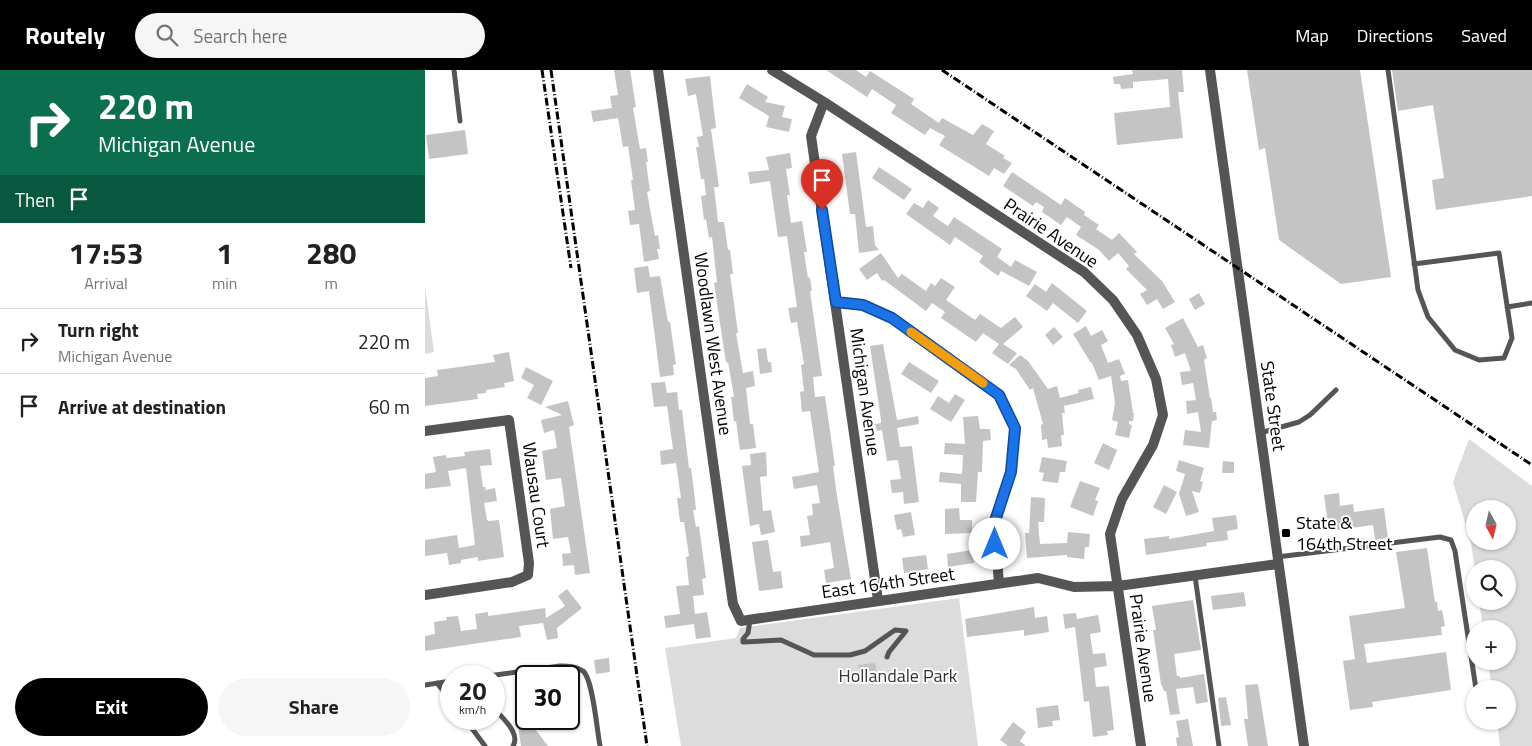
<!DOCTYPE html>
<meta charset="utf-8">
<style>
:root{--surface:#fff;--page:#f6f6f6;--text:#202124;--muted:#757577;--line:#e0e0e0;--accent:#000}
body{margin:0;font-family:"Titillium Web",sans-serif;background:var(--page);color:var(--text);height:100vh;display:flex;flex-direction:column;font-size:19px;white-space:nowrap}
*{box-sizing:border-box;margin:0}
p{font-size:16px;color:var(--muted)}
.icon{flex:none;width:28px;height:28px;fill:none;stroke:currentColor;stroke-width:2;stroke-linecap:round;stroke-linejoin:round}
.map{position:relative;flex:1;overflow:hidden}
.details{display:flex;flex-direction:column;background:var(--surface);width:425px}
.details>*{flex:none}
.guide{background:#0b6e4f;color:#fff;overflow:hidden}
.needle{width:32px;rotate:172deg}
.controls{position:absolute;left:1041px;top:430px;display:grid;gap:10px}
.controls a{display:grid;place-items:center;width:50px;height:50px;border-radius:50%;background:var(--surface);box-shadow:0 1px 4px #0004;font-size:25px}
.speed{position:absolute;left:15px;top:595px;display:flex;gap:10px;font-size:25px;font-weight:700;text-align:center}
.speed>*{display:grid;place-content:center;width:65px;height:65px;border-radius:50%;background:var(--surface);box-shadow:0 1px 4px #0004;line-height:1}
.speed small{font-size:12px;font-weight:400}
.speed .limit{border:2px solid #111;border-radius:8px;background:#fff;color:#111}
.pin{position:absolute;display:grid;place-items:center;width:42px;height:42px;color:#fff;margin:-51px -21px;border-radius:50% 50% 50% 0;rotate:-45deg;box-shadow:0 0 5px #0007}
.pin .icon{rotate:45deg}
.me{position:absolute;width:55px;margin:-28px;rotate:0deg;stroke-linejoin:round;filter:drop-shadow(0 0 4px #0008)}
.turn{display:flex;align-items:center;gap:18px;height:105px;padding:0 15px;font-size:22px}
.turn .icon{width:65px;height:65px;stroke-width:2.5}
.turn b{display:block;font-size:35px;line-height:42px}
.then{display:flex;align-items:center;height:48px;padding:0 15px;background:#0003;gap:10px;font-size:19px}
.eta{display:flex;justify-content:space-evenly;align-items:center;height:85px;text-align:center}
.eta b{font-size:30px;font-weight:700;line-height:35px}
.primary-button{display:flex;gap:10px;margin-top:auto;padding:10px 15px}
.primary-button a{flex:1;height:58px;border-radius:30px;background:var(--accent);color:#fff;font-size:20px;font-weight:700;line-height:58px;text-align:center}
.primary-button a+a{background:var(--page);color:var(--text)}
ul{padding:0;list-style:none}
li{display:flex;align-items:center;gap:15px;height:65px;padding:0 15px;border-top:1px solid var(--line)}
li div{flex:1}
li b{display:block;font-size:19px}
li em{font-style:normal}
header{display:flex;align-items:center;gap:30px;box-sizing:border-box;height:70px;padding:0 25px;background:var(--accent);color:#fff}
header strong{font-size:24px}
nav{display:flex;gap:28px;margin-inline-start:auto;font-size:18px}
.search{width:350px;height:45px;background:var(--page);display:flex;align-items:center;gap:12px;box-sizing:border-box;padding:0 18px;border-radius:28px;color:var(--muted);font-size:19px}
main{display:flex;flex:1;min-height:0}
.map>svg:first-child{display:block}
</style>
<header>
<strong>Routely</strong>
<div class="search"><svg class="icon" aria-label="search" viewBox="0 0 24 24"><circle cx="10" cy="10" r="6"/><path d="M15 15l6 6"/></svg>Search here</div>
<nav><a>Map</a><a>Directions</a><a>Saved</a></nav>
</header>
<main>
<section class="details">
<div class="guide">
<div class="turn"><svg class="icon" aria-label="right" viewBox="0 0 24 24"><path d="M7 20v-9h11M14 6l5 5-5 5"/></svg><div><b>220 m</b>Michigan Avenue</div></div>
<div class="then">Then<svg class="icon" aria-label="arrive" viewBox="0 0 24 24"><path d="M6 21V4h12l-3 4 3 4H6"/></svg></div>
</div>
<div class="eta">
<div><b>17:53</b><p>Arrival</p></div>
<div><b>1</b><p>min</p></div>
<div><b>280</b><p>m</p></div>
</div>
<ul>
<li><svg class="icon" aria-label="right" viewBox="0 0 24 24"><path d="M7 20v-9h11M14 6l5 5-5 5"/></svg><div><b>Turn right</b><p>Michigan Avenue</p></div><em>220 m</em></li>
<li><svg class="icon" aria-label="arrive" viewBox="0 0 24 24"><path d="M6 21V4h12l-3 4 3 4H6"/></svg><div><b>Arrive at destination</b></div><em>60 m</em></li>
</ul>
<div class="primary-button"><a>Exit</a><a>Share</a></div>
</section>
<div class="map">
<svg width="1107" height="676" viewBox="0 0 1107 676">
<rect width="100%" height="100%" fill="#fff"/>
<path fill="#dcdcdc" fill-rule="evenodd" d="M0,216l9,66 -9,2z
M1044,369l63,47v260h-32l-3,-25h10v-32h-15l-4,-28h19v-32h-24l-4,-28h28v-32l-32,1 -4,-27 -18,-61zM1050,439h32v32h-32z
M534,528l19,148h-297l-16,-98 71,-10 4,-10z"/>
<path fill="#c4c4c4" d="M189,0h16l6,37 -3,1 7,41 6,-1 2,14h-2l4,29 -3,1 8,44 3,-1 2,14h-3l2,10 -15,3 -5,-38 -9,1 -2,-14 7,-1 -4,-30h2l-5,-34 -5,1 -5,-29 -25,4 -2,-11 21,-3 -2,-12 8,-1z
M401,0h30l10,7 4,-6 44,28 -3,5 28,19 3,-5 31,17 9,-11 12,7 -8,13 19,12 -2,2 9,5 -8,11 -10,-6 -5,8 -50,-31 6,-9 -15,-8 -5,7 -34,-22 5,-8 -24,-16 -5,8z
M707,0h50l2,22h-6l5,46 -66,7 -3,-32 56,-6 -2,-28 -35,3v6l-12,1 -1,-5h-6l-1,-7 20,-3z
M822,0h113l31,207 -50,7 -62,-44 -14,-92 -6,2z
M967,0h140v126l-96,14 -4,-30 12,-2 -11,-73 -35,6z
M285,6l6,52 -5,1 8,58h-5l4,35h6l4,28h2l3,24h-3l8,59h-2l7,40 10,-2 2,15 -9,2 4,36h3l3,24 -16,2 -4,-29 -2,1 -3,-25h3l-6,-35 -2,1 -12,-80 3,-1 -5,-45 -3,1 -3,-19 -2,1 -3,-24 5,-1 -2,-16h-3l-5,-32h3l-2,-10 6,-1 -7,-42 -8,2 -3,-17z
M322,14l21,13 -3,5 20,4 -3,11 10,2 -3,13 -23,-5 3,-11 -30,-18z
M40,60l3,24 -39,5 -3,-24z
M431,82l10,75 7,-1 2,19 4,5 -20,3 -4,-39h-5l-8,-60z
M365,83l2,15 -6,1 4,26h-3l4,28 11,-2 5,31h-3l4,26 2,-1 2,14h-2l12,85 -9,1 2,20 10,-1 10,70h-2l4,30 14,83 -25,4 -2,-13 10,-2 -4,-26 -29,5 -1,-11 10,-1 -3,-19 6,-1 -1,-11 8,-1 -3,-18 -23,4 -2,-12 27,-5 -9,-61 -8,1 -2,-20 4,-1 -3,-26 3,-1 -7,-42 -6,1 -3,-15 9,-1 -10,-71 -9,1 -8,-56 -20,3 -2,-12 21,-2 -3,-13z
M454,97l33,22 -8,11 -32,-22z
M587,102l49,33 4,-7 20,14 -1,3 15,10 -3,4 16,11 7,-7 18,19 -3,2 28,27 13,21 -12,7 -6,-10 -10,6 -7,-11 7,-4 -21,-21 3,-3 -11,-13 -9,8 -10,-11 -23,-15 5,-8 -14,-10 -6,8 -19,-13 2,-5 -8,-5 -3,4 -30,-20z
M503,130l11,8 -6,8 15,10 6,-9 48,32 -5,8 14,10 4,-7 22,12 -8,14 -28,-15 -3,5 -19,-14 4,-6 -28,-19 -5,8 -44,-31 8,-11 9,5z
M456,183l17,25 4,-4 24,17 5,-8 4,3 6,-8 14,9 -9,13 29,20 5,-6 21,14 14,-11 8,10 -20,17 14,9 -9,11 -16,-11 7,-9 -16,-11 -7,9 -35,-24 4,-6 -13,-9 -6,8 -42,-31 -2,1 -5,-8 -10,7 -8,-11z
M223,196l2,11 10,-1 8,46h2l6,42 -3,1 1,10 -14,2 -11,-86 -12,2 -3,-25z
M627,213l35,28 -9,12 -25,-20 -6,8 -21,-15 9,-12 11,8z
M774,223l6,11 -10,6 -6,-11z
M758,248l15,29 5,-2 4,13 -3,2 6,38h1l2,14h3l1,8 -5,1 -3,27 -26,-3 2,-15 16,2 -3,-20 -11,2 -1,-13 10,-1 -3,-17 -11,2 -2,-13 11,-1 -6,-18 -10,4 -4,-12 3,-1 -9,-16z
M661,256l5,10 11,-6 6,11 -7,4 7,18 11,-4 6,15 -5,2 1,5 7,-1 5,33h1l-1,8h-4v3l3,1 -3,13 -14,-3 3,-13 -6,-2 3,-17 -4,-27 -12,4 -7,-17h-1l-18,-29z
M629,257l9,10 -10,8 -8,-10z
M458,274l14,76 21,-4 1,8 -22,4 3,19 12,-1 7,56 -15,2 -1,-12 -11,1 -2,-13 11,-1 -3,-19 -11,1 -5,-31 -5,1 -2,-7 6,-1v-3l-11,-74z
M341,278l2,14h3l1,10 -12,2 -3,-25z
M84,282l5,29 -10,2 1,4 -19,3v3l-9,1 1,5 -53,7v-28l13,-2 -1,-6 58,-8 -2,-7z
M595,285l8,6 20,28 9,-3 3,12 19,-5 -1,-3 13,-3 3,12 -30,7 1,7h-3l2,22h-3l1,11 -14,2 -1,-9 -5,1 -1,-15 2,-1 -10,-36 -3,2 -14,-21 -7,-4z
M484,292l30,19 -8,12 -30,-19z
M101,297l27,14 -12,24 -14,-7 7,-13 -13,-7z
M240,312l2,11 10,-1 2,18h3l7,58h2l3,23 2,19h-3l3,17 3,-1 7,52 -4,1 2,16 -11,1 2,18 12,-2 4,25 -15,2 -2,-15 -28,4 -2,-12 16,-2 -4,-28 13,-1 -3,-28 3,-1 -5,-34h-4l-3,-24h4l-5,-35 -15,2 -1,-14 13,-2 -6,-43 -13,1 -3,-24z
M530,324l10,6 -14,22 -21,-13 8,-13 11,7z
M143,331l6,24 -5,2 21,146 -15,2 -1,-10 -11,1 -1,-12 9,-1 -3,-16 -15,2 -3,-30 15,-3 -4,-28 -15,2 -4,-29 15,-3 -3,-18 -10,3 -3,-13 21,-5 -17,-8z
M553,346l2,13h10l1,11 -8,1 -1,31h-4l-2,30h-15v-18l-22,-2 1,-10 22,2 1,-19 -19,-1 1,-11 20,1 -2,-27z
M678,373l14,7 -8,20 -15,-7z
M65,379l2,16 -12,1 3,21h2l1,3 9,-2 2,13 -13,2 3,17 2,1 10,-1 5,37 -26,4v-4l-17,3v3l-12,2 -2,-12 -22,3v-16l32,-5 2,13 16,-3 -9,-77 -18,3 3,15 -26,3v-15l11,-2 -3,-15 13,-2v3l19,-2 -1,-4z
M341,382l1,24 -7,1 3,34 8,-1 4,22 -14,3 -2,-11 -9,2 -8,-60 9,-1 -1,-11z
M617,387l25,4 -2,11h-5l-2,11 -16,-2 2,-8 -5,-1z
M754,390l25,8 -4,13 3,1 -3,11 -8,-2 7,21 -13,4 -7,-22 6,-20 -9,-3z
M798,391l11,1v11h-12z
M655,411l20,7 -5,12 3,1 -5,15 -23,-9z
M739,415l13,7 -11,22 -13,-7z
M914,423l1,13 13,-2 1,8 30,-4 4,30 -13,2 -2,-15 -44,6 -5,-36z
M606,427l14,1 -1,24h-6l2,22 27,-1 1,-11 22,2 -1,13h-4l-1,12 -17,-2v-2l-40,3 -2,-25h4z
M534,438l1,12h12v13l-27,1v-25z
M486,442l4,23 -12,2 -2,-8 -4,1 -3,-15z
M811,445l2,14 -11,2 1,9 -22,3 1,3 -61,9 -2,-16 25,-3v3l45,-8 -2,-13z
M343,470l5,32 8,-1 2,17 -24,3 -7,-49z
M1002,478l8,54h2l1,9 4,-1 3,16 -4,1 1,8 -78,9 3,19 79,-11 5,38 -79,12 1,5 -23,3 -7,-49 12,-2 -6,-43 56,-8 -9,-56z
M547,480l2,13 -26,4 -1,-13z
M501,485l2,14 -24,4 -2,-15z
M142,519l15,19 -25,20 1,10 -11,2 -4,-17 -24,3 2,11 -96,14v-15l10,-2 -1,-12 13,-2 -1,-3 12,-1 3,15 16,-2 -2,-15 13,-2v4l57,-8 1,10 19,-12 -7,-10z
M819,522l2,14 -33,4 -2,-14z
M768,530l8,50 -27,4 3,22h3v2l24,-4 4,28 -12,2 -3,-17 -17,2 4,25 -10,1 -4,-24h-2l-3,-7 -8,-54h3l-4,-24z
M609,537l1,11 12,-2 2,16 -25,4v-6l-57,7 -2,-18z
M651,543l1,6 21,-4 3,17 -11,2 3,20 12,-1 2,13 -13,2 2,19 13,-1 5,44 -7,1 1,4 -15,2 -4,-36 -5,1 -9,-75 -10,2 -2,-15z
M184,588l1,14 -14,2 -2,-14z
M450,593l2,9 -17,2 -2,-9z
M833,614l10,62h-20l-4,-27h4l-3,-34z
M801,627l5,28 -10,1 -3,-28z
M633,635l2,15 -8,1 1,5 -15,2 -2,-20z
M101,641v8h21l1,8 -13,2 13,17h-27l-5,-33z
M763,649l5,27h-16l-1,-8 3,-1 -3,-16z
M588,652l13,10 -6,9 6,5h-18l-8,-6z"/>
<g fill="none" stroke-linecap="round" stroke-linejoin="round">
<path stroke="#555" stroke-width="5" d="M29,0l6,51
M963,0l30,220 10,27 27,33 24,10 25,-2 8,-20 -13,-85 -85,11
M1082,237l25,-4
M835,363l39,-11 11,-7 26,-25
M852,487l163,-20 11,3 4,11 21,138
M770,506l24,170
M325,550l-2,13 -5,6v3l38,-2 33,15h36l15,-4 30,-21 11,1 -17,21 -2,5
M63,606l72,-10c8,0 16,0 23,5 10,8 14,60 17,75
M12,613l14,18
M0,615l26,-4
M69,638c8,10 27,25 19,38
M40,649l20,27"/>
<path stroke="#555" stroke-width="10" d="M233,0l75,534 8,17 297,-43 36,9 44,-1 160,-22
M347,0l52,32 260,170 29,28 24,35 19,44 7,36 -10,30 -31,54 -12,35 31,212
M399,32l-13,34 67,464
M411,232l28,3 28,13 108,77 15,33 -4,43 -17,53 5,59
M0,361l84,-11 20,143 -1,12 -16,7 -87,13"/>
<path stroke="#555" stroke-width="10" d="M785,0l94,676"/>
<path stroke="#000" stroke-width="3" stroke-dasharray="8 2.5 1 2.5" stroke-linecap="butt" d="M117,0l29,198
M126,0l96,676
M517,0l590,395"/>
</g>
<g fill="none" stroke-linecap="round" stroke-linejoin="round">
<defs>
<path id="route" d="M397,140l14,92 27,3 29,13 107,77 16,33 -4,44 -17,52 1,20"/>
</defs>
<use href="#route" stroke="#114b97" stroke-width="12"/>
<use href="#route" stroke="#1a73e8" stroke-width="9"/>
<path stroke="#f59e0b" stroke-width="9" d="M486,262l72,51"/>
</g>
<rect fill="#000" stroke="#fff" stroke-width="2" x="856" y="458" width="10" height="10" rx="2.5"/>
<g text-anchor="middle" stroke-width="4" stroke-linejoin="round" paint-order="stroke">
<g font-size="18" fill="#000" stroke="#fff">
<text transform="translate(626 163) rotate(34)" y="6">Prairie Avenue</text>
<text transform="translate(288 274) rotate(82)" y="6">Woodlawn West Avenue</text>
<text transform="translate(440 322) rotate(82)" y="6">Michigan Avenue</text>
<text transform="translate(848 336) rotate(82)" y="6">State Street</text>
<text transform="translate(111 425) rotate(82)" y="6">Wausau Court</text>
<text transform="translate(463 513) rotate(-8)" y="6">East 164th Street</text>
<text transform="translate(718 578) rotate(82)" y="6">Prairie Avenue</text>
</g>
<g font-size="18" fill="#000" stroke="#fff" text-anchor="start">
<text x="871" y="459">State &amp;<tspan x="871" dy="21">164th Street</tspan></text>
</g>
<g font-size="18" fill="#333" stroke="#fff">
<text x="473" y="612">Hollandale Park</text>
</g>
</g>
</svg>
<div class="controls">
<a><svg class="needle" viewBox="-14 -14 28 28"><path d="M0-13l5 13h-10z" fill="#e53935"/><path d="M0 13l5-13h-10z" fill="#757577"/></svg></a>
<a><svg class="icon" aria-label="search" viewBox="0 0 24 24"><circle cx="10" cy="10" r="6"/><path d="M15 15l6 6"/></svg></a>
<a>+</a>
<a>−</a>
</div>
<div class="speed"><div>20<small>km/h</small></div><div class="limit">30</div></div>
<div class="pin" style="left:397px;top:140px;background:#d93025"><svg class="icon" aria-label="arrive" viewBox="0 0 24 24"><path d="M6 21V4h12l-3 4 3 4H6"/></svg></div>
<svg class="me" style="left:570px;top:474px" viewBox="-20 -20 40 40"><circle r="19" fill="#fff"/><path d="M0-13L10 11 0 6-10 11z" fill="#1a73e8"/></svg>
</div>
</main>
